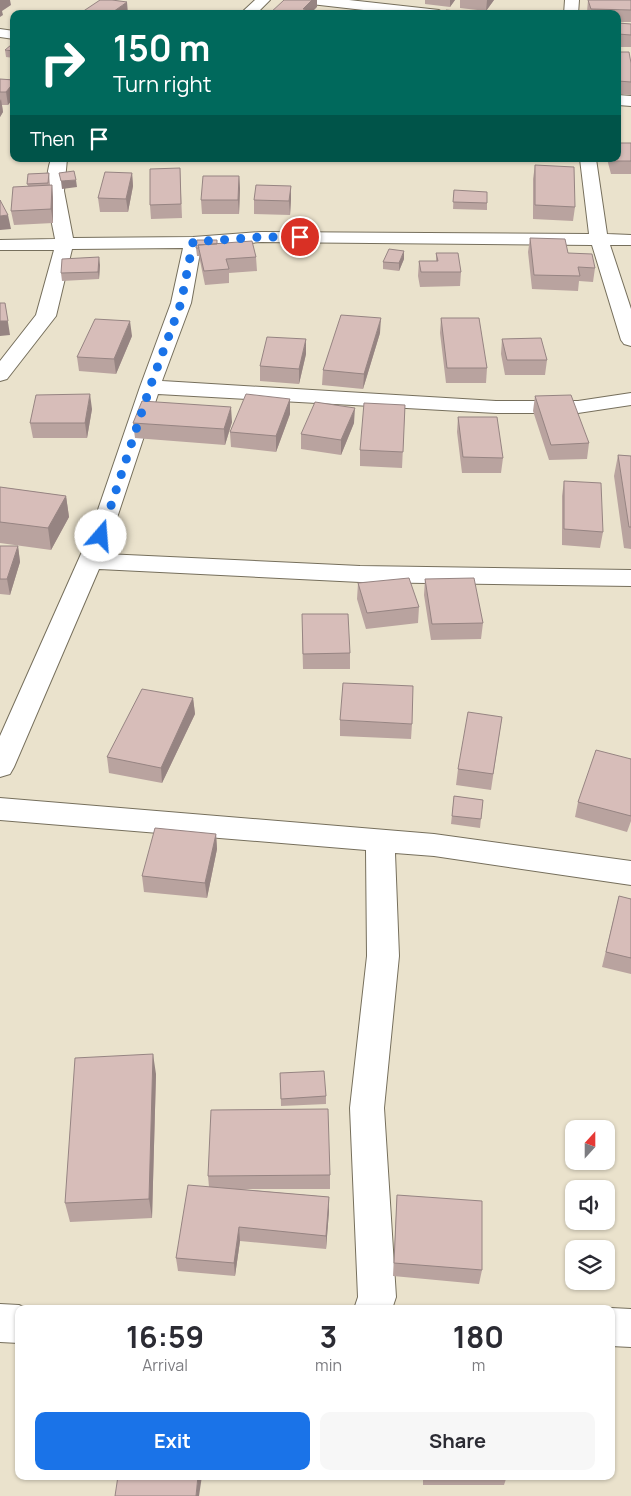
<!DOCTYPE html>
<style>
:root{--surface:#fff;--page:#f7f7f7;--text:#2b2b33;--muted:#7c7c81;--accent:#1a73e8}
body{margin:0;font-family:Manrope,sans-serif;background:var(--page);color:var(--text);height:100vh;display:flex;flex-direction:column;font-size:19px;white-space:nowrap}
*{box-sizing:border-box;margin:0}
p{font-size:16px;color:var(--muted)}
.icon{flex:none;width:28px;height:28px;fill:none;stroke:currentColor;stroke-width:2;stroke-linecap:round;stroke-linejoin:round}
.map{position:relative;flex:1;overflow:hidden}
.sheet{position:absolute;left:15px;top:1305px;width:600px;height:175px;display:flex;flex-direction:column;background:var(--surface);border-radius:10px;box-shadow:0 1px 4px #0004}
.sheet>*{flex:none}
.guide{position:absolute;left:10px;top:10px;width:611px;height:152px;border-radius:10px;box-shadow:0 1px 4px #0004;background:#00695c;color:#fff;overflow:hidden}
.needle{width:32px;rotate:21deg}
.tools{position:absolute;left:565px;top:1120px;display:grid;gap:10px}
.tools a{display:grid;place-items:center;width:50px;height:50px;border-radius:10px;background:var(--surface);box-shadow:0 1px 4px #0004;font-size:25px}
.pin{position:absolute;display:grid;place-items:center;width:42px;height:42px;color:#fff;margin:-21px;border:2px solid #fff;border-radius:50%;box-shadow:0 1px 5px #0007}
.me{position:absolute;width:55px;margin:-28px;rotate:18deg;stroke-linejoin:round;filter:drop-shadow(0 0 4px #0008)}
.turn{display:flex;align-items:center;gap:18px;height:105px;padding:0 20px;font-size:22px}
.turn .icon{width:65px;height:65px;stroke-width:2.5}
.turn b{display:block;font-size:35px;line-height:42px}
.then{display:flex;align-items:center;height:48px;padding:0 20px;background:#0003;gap:10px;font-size:19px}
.eta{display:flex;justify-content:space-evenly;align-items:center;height:85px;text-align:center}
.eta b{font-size:30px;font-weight:700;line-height:35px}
.primary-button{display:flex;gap:10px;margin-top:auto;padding:10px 20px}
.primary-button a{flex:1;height:58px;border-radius:10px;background:var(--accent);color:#fff;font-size:20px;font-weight:700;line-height:58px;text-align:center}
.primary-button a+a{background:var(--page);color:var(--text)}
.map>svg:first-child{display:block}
</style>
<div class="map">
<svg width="631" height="1496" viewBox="0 0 631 1496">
<rect width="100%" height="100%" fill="#eae2cc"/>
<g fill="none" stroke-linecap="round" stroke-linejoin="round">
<defs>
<path id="minor" d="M255,0h15l-14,14h-16z
M304,0h45l90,10 7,4h-47l-88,-10z
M565,0h14l-1,14h-14z
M0,29l14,2v8l-14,-2z
M618,95l13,1v10l-13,-1z
M51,159h16l-3,32 9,47 120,-1 68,-5 328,2 -9,-75h16l11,75 24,1v10h-21l21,64v37l-7,-2 -3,-4 -29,-95 -331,-3 -60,5 -10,56 -29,78 334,20h82l53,-8v12l-53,8h-82l-338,-19 -53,160 255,12 271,4v16l-271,-4 -261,-13 -85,198 -4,7 -10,3v-41l89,-200 51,-149 31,-84 12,-55 -111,1 -16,67 -49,63 -7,2v-20l36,-46 18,-65h-54v-10l55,-1c-5,-27 -13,-54 -4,-80z
M0,798l434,36 197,27v24l-197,-29 -39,-3 4,103 -15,152 12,189 -4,12h-38l4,-12 -8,-189 17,-152 -1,-106 -366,-30z
M0,1304l19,1 9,4h-9v34l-19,-1z
M611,1308l20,1v38l-20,-1v-37h-2z"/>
</defs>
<use href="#minor" stroke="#766f5c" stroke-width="2"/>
<use href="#minor" fill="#fff" fill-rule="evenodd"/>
</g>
<path fill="#b9a39f" d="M425,0h30l-5,7 -25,-3z
M460,0h34l-8,11 -26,-3z
M588,0h43v22h-13v-8h-31v-2z
M618,23l13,1v23h-13z
M14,45v13l-8,-1 -1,-7z
M618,52l13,11v32l-13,-1z
M0,79l14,1 -6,25h-6l1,7 -3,5z
M631,143v31h-20l-4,-15h11z
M104,159h86v1h-86z
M535,165l40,42 -2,14 -40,-2v-40z
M180,168l2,50 -31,1 -1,-14z
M49,173l1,12h2l1,14v24l-39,2 -3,-14 17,-25 -1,-2z
M132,173l1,13 -5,26h-28l-2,-14z
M239,176l1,13 -1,25h-37l-1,-14z
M291,186v13l-1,16 -36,-1v-14z
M454,190l33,13v7l-34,-1z
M530,238l38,15 27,15 -2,14 -14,-1 -1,10 -46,-2 -4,-37z
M217,243l39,14 1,14 -28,2v10l-24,2 -6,-29h-2l-1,-8z
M436,253l25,19 -1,14 -40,1 -2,-11 1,-15h17z
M404,259l-5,12 -16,-2v-7z
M100,265l-1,14 -37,2 -1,-8z
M441,318l46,50 -1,15h-40l-6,-50z
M380,333l-17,56 -41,-4 1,-15z
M132,336l-16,38 -37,-3 -2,-14z
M502,339l45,21 -2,15h-40l-4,-21z
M306,354l-7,30 -39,-3v-15z
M535,396l54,47 -2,16 -38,1 -16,-49z
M290,399v15l-14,38 -45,-5 -1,-15z
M405,405l-3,63 -42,-2v-16z
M92,409l-5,29h-54l-3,-15z
M458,417l45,41 -2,15h-39l-5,-41z
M232,422l-7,23 -90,-7 -2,-15z
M354,423l-13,32 -40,-6v-15z
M618,455l13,1v93l-7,-1 -10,-72z
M564,481l39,51 -3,16 -38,-3v-49z
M0,487l66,9 3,21 -18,33 -51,-7z
M0,546h18l2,16 -10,33 -10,-1z
M425,579l58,44 -2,16 -50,1 -7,-45z
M358,583l61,24 -1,16 -52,6 -9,-30z
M302,630l48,23v16h-47z
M193,698l2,16 -33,69 -53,-10 -2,-16z
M502,717l-11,73 -35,-5 2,-16z
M340,720l72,4 -1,15 -71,-3z
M631,759v62l-4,11 -52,-15 3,-15z
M454,796l29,4 -3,28 -29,-4z
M216,834l1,15 -10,49 -63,-6 -2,-16z
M619,896l12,3v75l-29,-7z
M280,1073l46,23v8l-45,2z
M156,1074l-4,144 -82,4 -5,-19z
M330,1175v14h-90l89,8v14l-3,38 -86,-8 -5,35 -57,-5 -2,-13 33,-71 -1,-11z
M397,1195l85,75 -3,14 -86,-8z
M423,1476h84l-3,9h-81z"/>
<path fill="#968482" d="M0,0h10l1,5 -9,6 1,4 -3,2z
M312,0h5v7l-7,7 -7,-5z
M450,0h5l-5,7z
M487,0h7l-8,11z
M127,2l1,12h-18z
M14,82v16l-6,7 -2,-13z
M1,99l2,13 -3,5v-16z
M132,173l1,13 -5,26 -2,-13z
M239,176l1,13 -1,25 -1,-14z
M76,180l1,7 -15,2 -1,-8z
M52,185l1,14v24l-2,-14z
M291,186v13l-1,16 -1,-14z
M8,215l3,14 -11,1v-14z
M404,251v8l-5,12v-8z
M99,257l1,8 -1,14 -1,-7z
M5,303l5,32 -10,1v-15z
M381,318l-1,15 -17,56 1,-15z
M130,321l2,15 -16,38 -2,-15z
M306,339v15l-7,30v-15z
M90,394l2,15 -5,29 -2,-15z
M290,399v15l-14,38v-16z
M231,407l1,15 -7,23 -1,-16z
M355,408l-1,15 -13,32v-15z
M66,496l3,21 -18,33 -3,-22z
M18,546l2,16 -10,33 -3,-16z
M193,698l2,16 -33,69 -1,-15z
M216,834l1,15 -10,49 -2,-15z
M153,1054l3,20 -4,144 -3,-19z
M329,1197v14l-3,38v-13z
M239,1227l1,14 -5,35 -1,-13z
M198,1476h4l-3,20h-3z"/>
<path fill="#d7bdb9" stroke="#968482" d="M100,0h12l15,2 -17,12h-31z
M284,0h28l-9,9 13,2 -3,3h-44z
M588,0h43v10l-40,-1z
M446,10l28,3 -31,1z
M618,23l13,1v11l-13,-1z
M11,45h3v6l-9,-1z
M618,52h11l2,11v19l-13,-1z
M0,79l14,1v2l-8,10h-6z
M618,143h13v18h-17l-1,-2h5z
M535,165l39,2 1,40 -40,-2z
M180,168l1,36 -31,1v-36z
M74,171l2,9 -15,1 -2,-8z
M105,172l27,1 -6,26 -28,-1z
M49,173l-1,10 -21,1 1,-10z
M203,176h36l-1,24h-37z
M52,185l-1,24 -40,2 2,-24z
M256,185l35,1 -2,15 -35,-1z
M454,190l33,2v11l-34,-1z
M0,200l8,15 -8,1z
M530,238l35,1 3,14 24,1 3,14 -17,-1 2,9 -46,-1z
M197,240h20v4l-19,1 1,3h-3z
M252,241l4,16 -30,2 3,10 -25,2 -6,-26z
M389,249l15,2 -5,12 -16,-1z
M436,253h22l3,19h-40l-2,-11h19z
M99,257l-1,15 -37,1 1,-14z
M0,303h5l3,18h-8z
M341,315l40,3 -17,56 -41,-4z
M441,318h38l8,50h-40z
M95,319l35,2 -16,38 -37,-2z
M267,337l39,2 -7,30 -39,-3z
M541,338l6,22h-40l-5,-21z
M90,394l-5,29h-55l6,-28z
M246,394l44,5 -14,37 -46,-4z
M571,395l18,48 -38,2 -16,-49z
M142,401l89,6 -7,22 -91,-6z
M315,402l40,6 -14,32 -40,-6z
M364,403l41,2 -2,47 -43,-2z
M458,417h39l6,41 -40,-1z
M618,455l13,1v71h-2z
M564,481l37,2 2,49 -39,-3z
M0,487l66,9 -18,32 -48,-6z
M0,546h18l-11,33h-7z
M409,578l10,29 -52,6 -9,-30z
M474,578l9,45 -51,1 -7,-45z
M302,614h46l2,39 -47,1z
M343,683l70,3 -1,38 -72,-4z
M142,689l51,9 -32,70 -54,-11z
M468,712l34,5 -9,57 -35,-5z
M596,750l35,9v57l-53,-14z
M454,796l29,4 -2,19 -29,-3z
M155,828l61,6 -11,49 -63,-7z
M619,896l12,3v59l-25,-6z
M153,1054l-4,145 -84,4 10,-145z
M324,1071l2,25 -45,3 -1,-26z
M328,1109l2,66 -122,1 3,-66z
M188,1185l141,12 -3,39 -87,-9 -5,36 -58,-5z
M397,1195l85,6v69l-88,-7z
M118,1476h80l-2,20h-81z"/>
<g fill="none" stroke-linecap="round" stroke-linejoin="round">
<path stroke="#1a73e8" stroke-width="9" stroke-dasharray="0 16.2" d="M101,536l49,-149 31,-84 12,-61 68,-5h39"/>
</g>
</svg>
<div class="tools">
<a><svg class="needle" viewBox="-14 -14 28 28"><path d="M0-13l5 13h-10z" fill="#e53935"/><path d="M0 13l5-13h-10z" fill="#7c7c81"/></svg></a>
<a><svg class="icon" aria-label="sound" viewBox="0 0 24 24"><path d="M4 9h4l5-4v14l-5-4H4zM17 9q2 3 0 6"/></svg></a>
<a><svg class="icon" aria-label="layers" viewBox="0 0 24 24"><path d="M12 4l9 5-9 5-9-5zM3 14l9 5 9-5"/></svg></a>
</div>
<div class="pin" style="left:300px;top:237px;background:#d93025"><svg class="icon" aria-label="arrive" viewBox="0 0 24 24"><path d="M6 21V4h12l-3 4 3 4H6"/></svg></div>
<svg class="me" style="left:101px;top:536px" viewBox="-20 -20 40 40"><circle r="19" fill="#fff"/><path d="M0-13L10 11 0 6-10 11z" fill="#1a73e8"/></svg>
<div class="guide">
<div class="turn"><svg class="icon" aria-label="right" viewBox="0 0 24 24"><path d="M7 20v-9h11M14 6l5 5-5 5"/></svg><div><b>150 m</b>Turn right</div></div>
<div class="then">Then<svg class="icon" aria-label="arrive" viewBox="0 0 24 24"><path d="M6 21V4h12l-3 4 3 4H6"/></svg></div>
</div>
<section class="sheet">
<div class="eta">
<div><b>16:59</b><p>Arrival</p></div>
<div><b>3</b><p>min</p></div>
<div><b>180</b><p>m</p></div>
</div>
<div class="primary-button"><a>Exit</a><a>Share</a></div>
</section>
</div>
